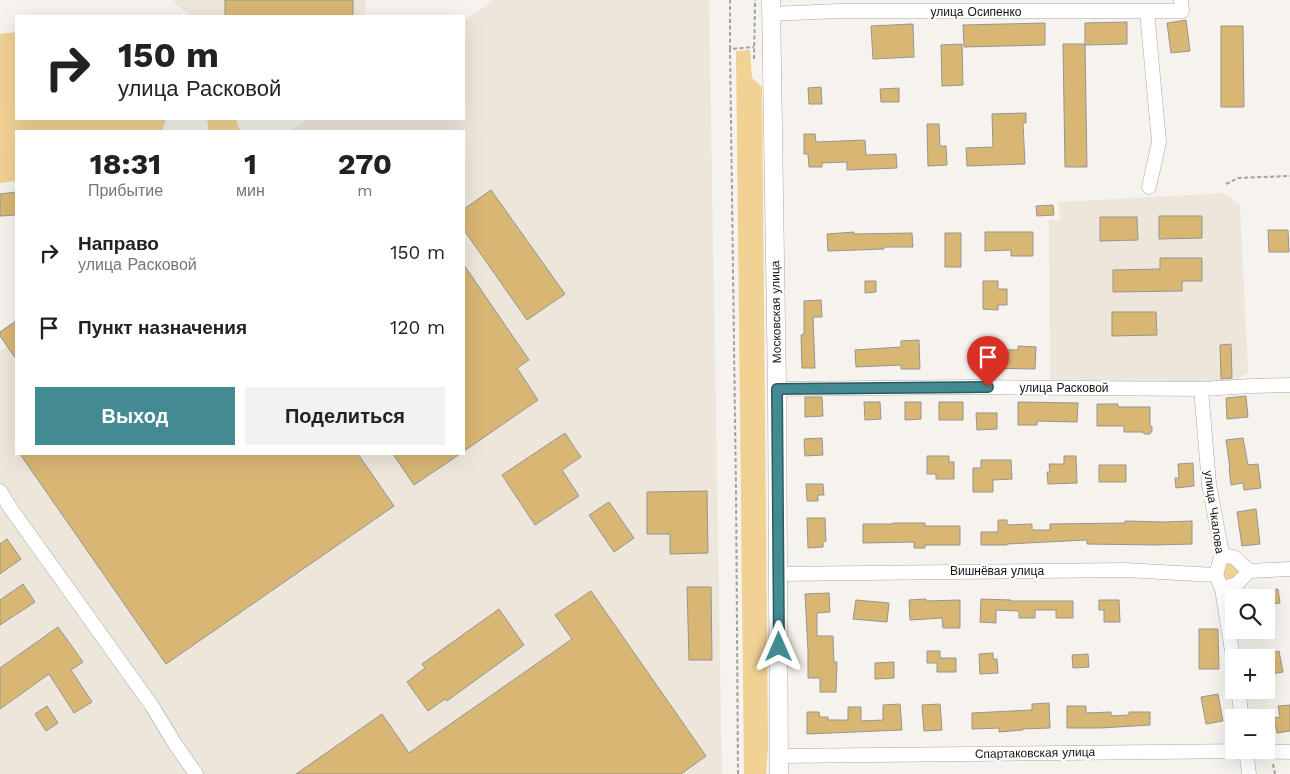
<!DOCTYPE html>
<html lang="ru">
<meta charset="utf-8">
<style>
:root{--surface:#fff;--page:#f2f2f2;--text:#222;--muted:#767676;--accent:#438a93}
body{margin:0;font-family:"Work Sans",sans-serif;background:var(--page);color:var(--text);height:100vh;display:flex;flex-direction:column;font-size:19px;white-space:nowrap}
*{box-sizing:border-box;margin:0}
p{font-size:16px;color:var(--muted)}
.icon{flex:none;width:28px;height:28px;fill:none;stroke:currentColor;stroke-width:2;stroke-linecap:round;stroke-linejoin:round}
.map{position:relative;flex:1;overflow:hidden}
.side{position:absolute;left:15px;top:130px;width:450px;height:325px;display:flex;flex-direction:column;background:var(--surface);border-radius:0px;box-shadow:0 5px 20px #0002}
.side>*{flex:none}
.top-card{position:absolute;left:15px;top:15px;width:450px;height:105px;border-radius:0px;box-shadow:0 5px 20px #0002;background:#fff;color:var(--text);overflow:hidden}
.fabs{position:absolute;left:1225px;top:589px;display:grid;gap:10px}
.fabs a{display:grid;place-items:center;width:50px;height:50px;border-radius:0px;background:var(--surface);box-shadow:0 5px 20px #0002;font-size:25px}
.pin{position:absolute;display:grid;place-items:center;width:42px;height:42px;color:#fff;margin:-51px -21px;border-radius:50% 50% 50% 0;rotate:-45deg;box-shadow:0 0 5px #0007}
.pin .icon{rotate:45deg}
.me{position:absolute;width:55px;margin:-28px;rotate:0deg;stroke-linejoin:round;filter:drop-shadow(0 0 4px #0008)}
.turn{display:flex;align-items:center;gap:18px;height:105px;padding:0 20px;font-size:22px}
.turn .icon{width:65px;height:65px;stroke-width:2.5}
.turn b{display:block;font-size:35px;line-height:42px}
.eta{display:flex;justify-content:space-evenly;align-items:center;height:85px;text-align:center}
.eta b{font-size:30px;font-weight:700;line-height:35px}
.cta{display:flex;gap:10px;margin-top:auto;padding:10px 20px}
.cta a{flex:1;height:58px;border-radius:0px;background:var(--accent);color:#fff;font-size:20px;font-weight:700;line-height:58px;text-align:center}
.cta a+a{background:var(--page);color:var(--text)}
ul{padding:0;list-style:none}
li{display:flex;align-items:center;gap:15px;height:75px;padding:0 20px}
li div{flex:1}
li b{display:block;font-size:19px}
li em{font-style:normal}
.map>svg:first-child{display:block}
</style>
<div class="map">
<svg width="1290" height="774" viewBox="0 0 1290 774">
<rect width="100%" height="100%" fill="#f6f3ee"/>
<path fill="#ede7db" d="M172,0h194l-1,16h-175z
M494,0h215l13,774h-722v-423l7,-5 -7,-10v-4l16,-11v133h448v-323h-174l19,-12h155v-99z
M1224,193l16,12 8,168 -15,8 -183,1 -1,-162h11l-1,-18z"/>
<path fill="#f1d194" d="M16,32v87h150l-4,12h-146v50l-16,2v-149z
M750,50l2,28 10,9 6,660 -2,27h-22l-8,-723z
M207,119h29l4,12h-31z
M1232,562l5,4 2,8 -9,7 -5,-2 -2,-7 1,-6 3,-3z"/>
<path fill="#d8b674" stroke="#979591" d="M225,0h128v16h-128z
M1186,20l4,31 -19,2 -4,-30z
M1127,22v22l-42,1v-22z
M1045,23v22l-81,2 -1,-22z
M913,24l1,33 -41,2 -2,-33z
M1221,26h22l1,81h-23z
M962,44l1,41 -21,1 -1,-41z
M1063,44h22l2,123h-22z
M821,87l1,17h-13l-1,-16z
M899,88v14h-18l-1,-13z
M1026,113v10h-3l2,41 -58,2 -1,-18 27,-1 -1,-33z
M927,124h12l1,22h6l1,19 -19,1z
M804,134h11l1,8 49,-2 1,15 30,-1 1,14 -50,2v-8l-25,1v4h-13l-1,-13h-4z
M491,190l74,104 -38,26 -63,-90v-21z
M16,192v23l-16,1v-22z
M1053,205l1,10 -17,1 -1,-10z
M1159,216h43v22l-43,1z
M1100,217h37l1,23 -38,1z
M1268,230h20l1,22h-20z
M854,232v2l58,-1 1,14h-29v2l-56,2 -1,-17z
M985,232h48v24h-22v-6l-26,1z
M945,233h16v34h-16z
M1160,258h42v23h-20v10l-69,1v-22l47,-1z
M464,265l65,95 -12,8 21,32 -74,51z
M865,281h11v11l-11,1z
M983,281h15v8h9v16h-9v5l-15,-1z
M821,300l1,17h-9l2,51h-13l-1,-33 3,-1v-33z
M1112,312h44l1,23 -45,1z
M16,321v38l-16,-23v-4z
M919,340l1,29h-19v-4l-45,2 -1,-17 46,-3v-6z
M1231,344l1,34 -11,1 -1,-34z
M1018,346l18,1 -1,22 -54,-1v-19l37,1z
M1246,396l2,21 -21,2 -1,-21z
M805,397h17l1,19 -18,1z
M864,402h16l1,17 -16,1z
M905,402h16v17l-16,1z
M939,402h24v18h-24z
M1018,402l60,1 -1,19 -40,-1v4h-19z
M1097,404h21v3h32v18l2,2v4l-2,3h-5l-3,-2h-18v-6h-27z
M976,413h21v16l-20,1z
M565,433l16,24 -19,13 17,26 -44,29 -33,-50z
M822,438l1,17 -18,1 -1,-17z
M1243,438l5,27 10,-1 3,24 -17,2 -1,-7 -12,2 -2,-17h1l-4,-28z
M20,454h338l36,52 -228,158z
M393,454h67l-46,31z
M927,456h22v6h5v17h-18v-5h-9z
M1064,456h12l1,27 -29,1 -1,-12h3l-1,-8h15z
M981,460h30l1,19 -19,1v12h-20v-24h8z
M1193,463l1,23 -18,2 -1,-10h4l-1,-14z
M1099,465h27v17h-27z
M806,484h17l1,11h-6v6h-11z
M707,491l1,62 -38,1v-20h-23v-42z
M609,502l25,36 -20,14 -25,-37z
M1256,509l4,35 -18,2 -5,-34z
M807,518h18l1,23 -3,1v5l-15,1z
M998,520h9v5l25,-1v6h18v-6l75,-1v-2l40,1 27,-1v23l-36,1 -69,-1v-4l-80,4v1h-26v-13h17z
M893,523h32v3h35v19h-35v3h-11v-6l-51,1v-19h30z
M7,539l14,20 -21,15v-30z
M23,584l12,18 -35,23v-25z
M687,587h24l1,73h-23z
M1278,589l2,14 -14,2v-14z
M591,591l115,165 -25,18h-385l86,-60 27,39 163,-114 -17,-24z
M829,593l1,19 -13,1v23h16l1,26h3l-1,30h-16v-14h-12v-27l-3,-57z
M926,599v2l34,-1v28h-17l-1,-10 -32,2 -1,-20z
M981,599l30,1 -1,1h63v17h-17v-8h-21v8h-16v-7l-23,-1v13l-16,-1z
M856,600l33,3 -2,19 -34,-3z
M1099,600h20l1,22h-16v-12h-5z
M499,609l25,36 -77,56 -2,-2 -17,12 -21,-29 18,-14 -3,-4z
M58,627l25,35 -12,8 21,32 -18,11 -25,-39 -49,35v-41z
M1199,629h19l1,40h-20z
M927,651h13v7h16v14h-19v-9h-10z
M1279,651l4,21 -17,3v-21z
M993,653v6h4l1,14 -18,1 -1,-20z
M1088,654l1,13 -16,1 -1,-13z
M894,662v16l-19,1v-16z
M1218,694l5,27 -17,3 -5,-27z
M1049,703l1,25 -28,1 1,1 -24,2v-4l-27,1v-16l60,-3v-6z
M900,704l2,26 -95,4v-22h12l1,5h8v3h20v-13h13v14l22,-1v-15z
M940,704l2,26 -18,1 -2,-26z
M1290,705v26l-13,2 -3,-15 6,-1 -2,-11z
M47,706l11,17 -12,8 -11,-17z
M1067,706h19v7l25,-1v4l18,-1v-3h21v13l-49,3h-34z"/>
<g fill="none" stroke-linecap="round" stroke-linejoin="round">
<defs>
<path id="minor" d="M1147,12l12,130 -10,45
M771,14l67,-3h344l-1,-11
M777,389l192,-2 232,2 51,-3 38,-1
M1201,389l8,95 13,70 -6,21 6,14 12,74
M0,491l11,18 141,197 23,38 21,30
M1222,554l13,4 14,13 41,-2
M778,574l346,-4 92,5
M1222,589l15,-5 12,-13
M1238,690l4,28
M1246,750l3,24
M779,756l467,-5 44,1"/>
<path id="major" d="M771,0l6,389 2,385"/>
</defs>
<use href="#minor" stroke="#aaa8a3" stroke-width="15"/>
<use href="#major" stroke="#aaa8a3" stroke-width="19"/>
<path stroke="#a3a09d" stroke-width="2" stroke-dasharray="4 2.5" stroke-linecap="butt" d="M730,49v-49
M754,59l1,-59
M1226,184l12,-6 52,-2
M1273,764l2,10
M738,774l-2,-284 -6,-441 24,-2"/>
<use href="#minor" stroke="#fff" stroke-width="14"/>
<use href="#major" stroke="#fff" stroke-width="18"/>
</g>
<g fill="none" stroke-linecap="round" stroke-linejoin="round">
<defs>
<path id="route" d="M779,647l-2,-258 211,-2"/>
</defs>
<use href="#route" stroke="#2c5a60" stroke-width="12"/>
<use href="#route" stroke="#438a93" stroke-width="9"/>
</g>
<g text-anchor="middle" stroke-width="4.5" stroke-linejoin="round" paint-order="stroke">
<g font-size="12" fill="#141311" stroke="#fff">
<text x="976" y="16">улица Осипенко</text>
<text transform="translate(776 312) rotate(-91)" y="4">Московская улица</text>
<text x="1064" y="392">улица Расковой</text>
<text transform="translate(1214 512) rotate(82)" y="4">улица Чкалова</text>
<text x="997" y="575">Вишнёвая улица</text>
<text transform="translate(1035 753) rotate(-1)" y="4">Спартаковская улица</text>
</g>
</g>
</svg>
<div class="fabs">
<a><svg class="icon" aria-label="search" viewBox="0 0 24 24"><circle cx="10" cy="10" r="6"/><path d="M15 15l6 6"/></svg></a>
<a>+</a>
<a>−</a>
</div>
<div class="pin" style="left:988px;top:387px;background:#d93025"><svg class="icon" aria-label="arrive" viewBox="0 0 24 24"><path d="M6 21V4h12l-3 4 3 4H6"/></svg></div>
<svg class="me" style="left:779px;top:647px" viewBox="-20 -20 40 40"><path d="M0-17L14 15 0 8-14 15z" fill="#438a93" stroke="#fff" stroke-width="4"/></svg>
<div class="top-card">
<div class="turn"><svg class="icon" aria-label="right" viewBox="0 0 24 24"><path d="M7 20v-9h11M14 6l5 5-5 5"/></svg><div><b>150 m</b>улица Расковой</div></div>
</div>
<section class="side">
<div class="eta">
<div><b>18:31</b><p>Прибытие</p></div>
<div><b>1</b><p>мин</p></div>
<div><b>270</b><p>m</p></div>
</div>
<ul>
<li><svg class="icon" aria-label="right" viewBox="0 0 24 24"><path d="M7 20v-9h11M14 6l5 5-5 5"/></svg><div><b>Направо</b><p>улица Расковой</p></div><em>150 m</em></li>
<li><svg class="icon" aria-label="arrive" viewBox="0 0 24 24"><path d="M6 21V4h12l-3 4 3 4H6"/></svg><div><b>Пункт назначения</b></div><em>120 m</em></li>
</ul>
<div class="cta"><a>Выход</a><a>Поделиться</a></div>
</section>
</div>
